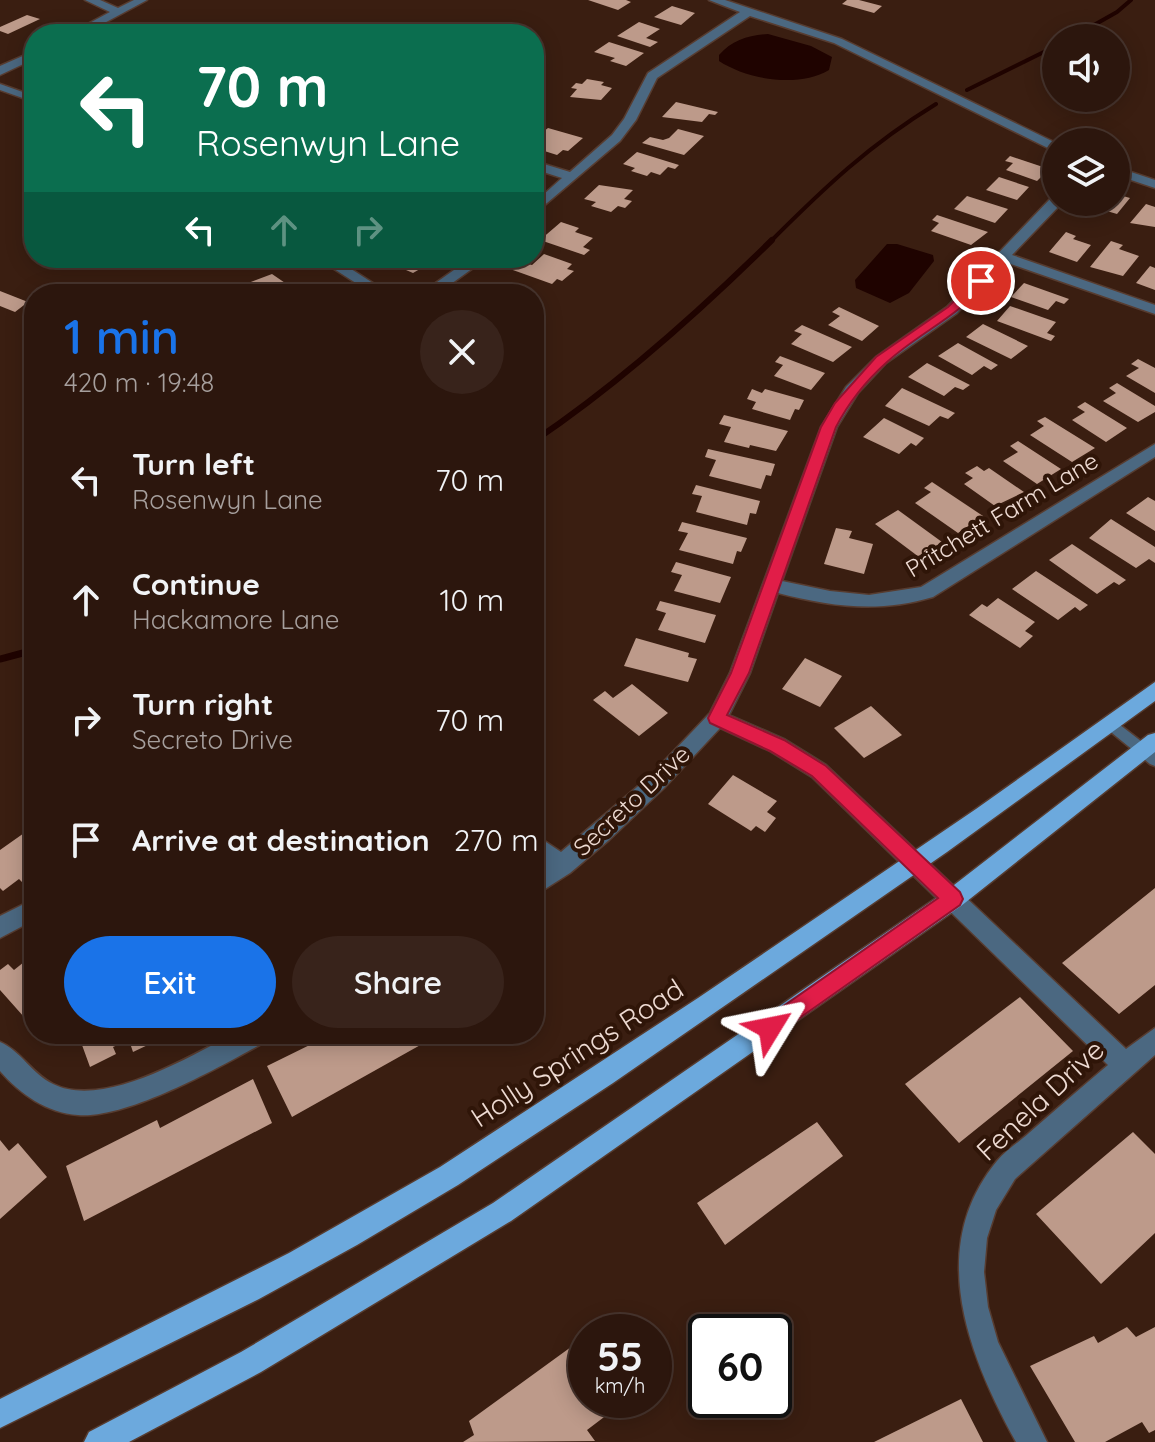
<!DOCTYPE html>
<meta charset="utf-8">
<style>
:root{--surface:#2c160d;--page:#38231b;--text:#f1f3f6;--muted:#a69f9d;--line:#48352e;--accent:#1a73e8}
body{margin:0;font-family:Quicksand,sans-serif;background:var(--page);color:var(--text);height:100vh;display:flex;flex-direction:column;font-size:30px;white-space:nowrap}
*{box-sizing:border-box;margin:0}
p{font-size:26px;color:var(--muted)}
.icon{flex:none;width:44px;height:44px;fill:none;stroke:currentColor;stroke-width:2;stroke-linecap:round;stroke-linejoin:round}
.map{position:relative;flex:1;overflow:hidden}
.drawer{position:absolute;left:24px;top:284px;width:520px;height:760px;display:flex;flex-direction:column;background:var(--surface);border-radius:32px;box-shadow:0 4px 20px #0003,0 0 0 2px var(--line)}
.drawer>*{flex:none}
.top-card{position:absolute;left:24px;top:24px;width:520px;height:244px;border-radius:32px;box-shadow:0 4px 20px #0003,0 0 0 2px var(--line);background:#0b6e4f;color:#fff;overflow:hidden}
.tools{position:absolute;left:1042px;top:24px;display:grid;gap:16px}
.tools a{display:grid;place-items:center;width:88px;height:88px;border-radius:50%;background:var(--surface);box-shadow:0 4px 20px #0003,0 0 0 2px var(--line);font-size:40px}
.speed{position:absolute;left:568px;top:1314px;display:flex;gap:16px;font-size:40px;font-weight:700;text-align:center}
.speed>*{display:grid;place-content:center;width:104px;height:104px;border-radius:50%;background:var(--surface);box-shadow:0 4px 20px #0003,0 0 0 2px var(--line);line-height:1}
.speed small{font-size:20px;font-weight:400}
.speed .limit{border:4px solid #111;border-radius:12px;background:#fff;color:#111}
.pin{position:absolute;display:grid;place-items:center;width:68px;height:68px;color:#fff;margin:-34px;border:4px solid #fff;border-radius:50%;box-shadow:0 2px 8px #0007}
.me{position:absolute;width:88px;margin:-44px;rotate:55deg;stroke-linejoin:round;filter:drop-shadow(0 0 6px #0008)}
.turn{display:flex;align-items:center;gap:28px;height:168px;padding:0 40px;font-size:36px}
.turn .icon{width:104px;height:104px;stroke-width:2.5}
.turn b{display:block;font-size:56px;line-height:68px}
.lanes{display:flex;align-items:center;height:76px;padding:0 40px;background:#0003;justify-content:center;gap:40px;direction:ltr}
.lanes .off{opacity:.35}
.round{display:grid;place-items:center;flex:none;width:84px;height:84px;border-radius:42px;background:var(--page)}
.overview{display:flex;align-items:center;justify-content:space-between;height:136px;padding:0 40px}
h1{font-size:48px;font-weight:600;line-height:60px;color:var(--accent)}
.action{display:flex;gap:16px;margin-top:auto;padding:16px 40px}
.action a{flex:1;height:92px;border-radius:48px;background:var(--accent);color:#fff;font-size:32px;font-weight:600;line-height:92px;text-align:center}
.action a+a{background:var(--page);color:var(--text)}
ul{padding:0;list-style:none}
li{display:flex;align-items:center;gap:24px;height:120px;padding:0 40px}
li div{flex:1}
li b{display:block;font-size:30px}
li em{font-style:normal}
.map>svg:first-child{display:block}
</style>
<div class="map">
<svg width="1155" height="1442" viewBox="0 0 1155 1442">
<rect width="100%" height="100%" fill="#3a1e11"/>
<path fill="#1f0300" d="M768,34l43,12 21,11 -3,13c-30,18 -81,10 -110,-9v-6c13,-15 30,-20 49,-21z
M887,244h10l36,11 1,6 -25,32 -19,10 -34,-15 -1,-8z"/>
<g fill="none" stroke-linecap="round" stroke-linejoin="round">
<path stroke="#1f0300" stroke-width="4" d="M1071,38l46,-26 14,-12
M967,90l89,-44
M770,242c55,-55 99,-97 166,-138"/>
<path stroke="#1f0300" stroke-width="6" d="M534,441c86,-58 164,-128 238,-201"/>
<path stroke="#1f0300" stroke-width="7" d="M0,659l34,-9"/>
</g>
<path fill="#bd9a8a" d="M588,0h38l5,2 -13,8z
M847,0h12l23,6 -8,7 -32,-9z
M672,6l23,7 -14,12 -27,-8z
M27,15l13,4 -32,15 -8,-3v-4z
M639,22l21,7 -14,9 12,4 -8,5 -33,-11z
M609,42l35,11 -18,13 -16,-5 5,-3 -21,-6z
M587,79l17,3 -3,3 11,3 -11,12 -31,-3 7,-8 -6,-1 5,-5 6,1z
M676,102l42,10 -3,3 -6,-1 -7,8 -40,-5z
M548,128l35,10 -15,13 -5,-1 -6,5 -19,-6 4,-3 -8,-3v-4z
M678,129l26,7 -20,19 -42,-12 8,-6 13,3 6,-2z
M637,152l42,13 -4,4 -7,-2 -8,8 -9,-3 -4,4 -16,-5 4,-3 -12,-4z
M1010,156l39,13 -12,12 -31,-11 7,-7 -8,-2z
M999,177l30,10 -12,13 -31,-10z
M599,185l34,5 -9,9 8,2 -7,7 -7,-2 -7,6 -20,-6 5,-4 -12,-3z
M1116,194l14,4 -13,16 -17,-5 -3,3 -9,-3 5,-7h23z
M967,196l41,13 -13,14 -41,-14z
M1146,204l9,3v20l-25,-4z
M937,215l51,17 -17,13 -40,-14 8,-8 -7,-3z
M561,222l18,6 -4,4 18,6 -10,9 7,3 -6,5 -44,-15z
M1066,232l10,4 -3,3 18,6 -14,17 -28,-10z
M1111,241l12,4 -4,4 20,7 -16,20 -33,-9z
M544,254l28,10 -5,5 7,2 -12,10 -5,-2 -5,5 -45,-16 9,-8 16,5z
M378,258h61l-26,15z
M1150,266l5,2v22l-19,-7z
M272,274l19,13 -17,7h-40l-4,-4z
M1024,283l45,16 -5,5 -8,-3 -8,9 -37,-13z
M0,291l28,11 -13,10 -15,-6z
M1010,306l46,16 -9,11 8,3 -4,5 -54,-20z
M839,307l40,19 -17,15 -34,-16 12,-9 -8,-4z
M983,324l45,22 -17,13 -45,-22z
M802,325l50,22 -19,15 -42,-18 11,-10 -8,-3z
M958,343l40,22 -7,5 -7,-4 -12,9 -34,-19z
M780,356l45,17 -14,17 -37,-14 9,-11 -8,-3z
M1138,359l17,9v25l-29,-17 13,-8 -8,-4z
M927,363l43,22 -7,5 -8,-3 -11,9 -36,-19z
M1117,383l38,23v6l-17,10 -35,-21 13,-8 -7,-5z
M902,388l53,25 -7,6 -8,-3 -11,10 -44,-20z
M752,389l10,4 3,-4 39,11 -5,10 -4,-1 -5,11 -38,-11 4,-7 -9,-3z
M1085,402l42,26 -21,14 -34,-22 13,-8 -8,-5z
M724,415l64,16 -12,20 -26,-6 -1,3 -25,-6 7,-15 -12,-3z
M1045,417l50,31 -23,14 -42,-27 14,-9 -7,-5z
M884,418l40,20 -8,8 -5,-3 -12,11 -36,-17z
M1018,441l43,28 -24,15 -34,-23 15,-9 -8,-6z
M708,449l67,15 -4,12 -5,-1 -5,14 -52,-13 7,-16 -11,-3z
M977,466l7,5 5,-3 35,24 -29,14 -31,-22 9,-6 -8,-5z
M932,482l51,34 -25,17 -43,-30 16,-11 -7,-4z
M696,485l64,16 -4,13 -6,-1 -3,12 -51,-13 6,-16 -10,-2z
M1148,497l7,4v30l-29,-18z
M898,510l44,32 -23,15 -44,-33z
M1111,519l44,28v16l-6,-4 -13,9 -47,-30z
M682,522l65,16 -6,14 -4,-1 -4,13 -54,-14 9,-17 -10,-2z
M836,528l16,3 -3,7 24,6 -9,30 -40,-10z
M1072,544l54,36 -7,5 -5,-3 -17,12 -48,-34z
M676,562l55,15 -11,26 -46,-12 8,-16 -11,-3z
M1036,571l52,34 -8,6 -5,-4 -17,13 -46,-31z
M998,598l37,24 -10,9 8,5 -13,12 -51,-33 13,-11 5,3z
M660,601l56,14 -11,28 -47,-13 8,-17 -10,-3z
M636,638l53,15 -1,4 9,2 -9,23 -64,-16z
M805,658l37,18 -22,31 -38,-18z
M632,684l36,29 -29,23 -46,-36 12,-9 8,7z
M871,706l31,29 -38,23 -30,-30z
M733,775l44,26 -10,11 9,6 -11,14 -9,-6 -5,5 -43,-27z
M34,826v52l-9,7 -6,-6 -16,12 -3,-3v-38z
M1155,888v97l-36,29 -57,-51z
M34,954v55l-10,8 -24,-27v-20l8,-6 6,6z
M1020,997l53,54 -114,92 -54,-59z
M78,1034h93l-38,18 -4,-12 -16,7 3,7 -26,13z
M332,1034h108l-148,83 -25,-51z
M253,1079l19,44 -188,98 -18,-55 91,-46 3,8z
M817,1122l26,34 -118,89 -28,-42z
M1133,1132l22,22v79l-54,51 -65,-70z
M0,1140l9,11 9,-8 29,34 -47,42z
M1127,1327l9,10 19,-10v103l-6,3 -7,-11 -37,20h-30l-45,-76 64,-30 4,7z
M582,1339l4,7v54h27l3,8 -29,22 8,11 -132,1 11,-7 -5,-14z
M961,1399l22,43h-109z"/>
<g fill="none" stroke-linecap="round" stroke-linejoin="round">
<defs>
<path id="service" d="M0,84l34,12v6l-34,-12z
M1111,718l44,34v14l-5,-2 -44,-36 -2,-4 2,-4z"/>
<path id="minor" d="M85,0h15l18,8 16,-8h13l-63,34h-15l41,-22z
M709,0h16l117,39 214,104v9l-222,-109 -84,-27 -93,62 -21,42 -16,21 -86,73v-11l28,-25 -28,-9v-8l36,11 42,-37 12,-16 24,-46 92,-61z
M34,51v8l-34,16v-9z
M1116,167l39,13v8l-39,-13z
M1056,197v5l5,2 -49,51 143,50v9l-150,-52 -48,51 -71,50 -28,30 -21,34 -55,154 48,10 39,4 52,-8 234,-143v13l-222,140c-53,16 -101,10 -155,-4l-28,80 -21,42 55,24 42,26 300,284 29,-21v27l-140,124 -19,31 -9,28 -3,34 4,35 10,35 49,100h-31c-47,-85 -91,-194 -19,-281 8,-10 22,-19 32,-28 26,-23 52,-45 79,-68l-296,-288 -42,-26 -50,-23 -56,60 -55,52 -39,33 -36,23v-23l11,-8 -11,-9v-22l27,18 89,-76 60,-63 20,-40 91,-246 25,-40 30,-30 71,-50 104,-109z
M317,258h17l56,36h-17z
M471,258h16l-50,36h-17z
M34,899v21l-34,18v-22z
M233,1034h36l-4,8c-44,24 -137,77 -187,73 -31,-2 -58,-21 -78,-44v-29c21,9 32,32 53,42 50,25 136,-27 180,-50z"/>
<path id="primary" d="M1155,682v19l-208,151 -334,231 -155,102 -101,60 -98,54 -259,129v-29l289,-146 151,-86 258,-169 278,-189z
M1155,733v19l-194,154 -450,315 -250,151 -132,70h-45l5,-10 152,-80 252,-149 452,-311 203,-157z"/>
</defs>
<use href="#service" stroke="#573c30" stroke-width="3"/>
<use href="#minor" stroke="#573c30" stroke-width="3"/>
<use href="#primary" stroke="#573c30" stroke-width="3"/>
<use href="#service" fill="#4b6881" fill-rule="evenodd"/>
<use href="#minor" fill="#4b6881" fill-rule="evenodd"/>
<use href="#primary" fill="#6ca9dd" fill-rule="evenodd"/>
</g>
<path fill="#e11d48" stroke="#92132f" stroke-width="2" d="M976,279l11,2c-28,36 -69,52 -101,82 -20,18 -38,41 -50,64l-87,246 -22,42 57,25 42,26 134,126 3,7 -3,6 -190,134 -8,-3 -3,-8 3,-7 176,-123 -126,-122 -42,-25 -60,-28 -2,-5 23,-45 90,-246 14,-24 41,-46 72,-50z"/>
<g text-anchor="middle" stroke-width="8" stroke-linejoin="round" paint-order="stroke">
<g font-size="24" fill="#eedbd3" stroke="#2f1508">
<text transform="translate(1002 515) rotate(-31)" y="8">Pritchett Farm Lane</text>
<text transform="translate(632 801) rotate(-43)" y="8">Secreto Drive</text>
</g>
<g font-size="28" fill="#eedbd3" stroke="#2f1508">
<text transform="translate(577 1053) rotate(-33)" y="10">Holly Springs Road</text>
<text transform="translate(1040 1100) rotate(-43)" y="10">Fenela Drive</text>
</g>
</g>
</svg>
<div class="tools">
<a><svg class="icon" aria-label="sound" viewBox="0 0 24 24"><path d="M4 9h4l5-4v14l-5-4H4zM17 9q2 3 0 6"/></svg></a>
<a><svg class="icon" aria-label="layers" viewBox="0 0 24 24"><path d="M12 4l9 5-9 5-9-5zM3 14l9 5 9-5"/></svg></a>
</div>
<div class="speed"><div>55<small>km/h</small></div><div class="limit">60</div></div>
<div class="pin" style="left:981px;top:281px;background:#d93025"><svg class="icon" aria-label="arrive" viewBox="0 0 24 24"><path d="M6 21V4h12l-3 4 3 4H6"/></svg></div>
<svg class="me" style="left:770px;top:1028px" viewBox="-20 -20 40 40"><path d="M0-17L14 15 0 8-14 15z" fill="#e11d48" stroke="#fff" stroke-width="4"/></svg>
<div class="top-card">
<div class="turn"><svg class="icon" aria-label="left" viewBox="0 0 24 24"><path d="M17 20v-9H6M10 6l-5 5 5 5"/></svg><div><b>70 m</b>Rosenwyn Lane</div></div>
<div class="lanes"><svg class="icon" aria-label="left" viewBox="0 0 24 24"><path d="M17 20v-9H6M10 6l-5 5 5 5"/></svg><svg class="icon off" aria-label="ahead" viewBox="0 0 24 24"><path d="M12 20V5M6 11l6-6 6 6"/></svg><svg class="icon off" aria-label="right" viewBox="0 0 24 24"><path d="M7 20v-9h11M14 6l5 5-5 5"/></svg></div>
</div>
<section class="drawer">
<div class="overview"><div><h1>1 min</h1><p>420 m · 19:48</p></div><a class="round"><svg class="icon" aria-label="close" viewBox="0 0 24 24"><path d="M6 6l12 12M18 6L6 18"/></svg></a></div>
<ul>
<li><svg class="icon" aria-label="left" viewBox="0 0 24 24"><path d="M17 20v-9H6M10 6l-5 5 5 5"/></svg><div><b>Turn left</b><p>Rosenwyn Lane</p></div><em>70 m</em></li>
<li><svg class="icon" aria-label="ahead" viewBox="0 0 24 24"><path d="M12 20V5M6 11l6-6 6 6"/></svg><div><b>Continue</b><p>Hackamore Lane</p></div><em>10 m</em></li>
<li><svg class="icon" aria-label="right" viewBox="0 0 24 24"><path d="M7 20v-9h11M14 6l5 5-5 5"/></svg><div><b>Turn right</b><p>Secreto Drive</p></div><em>70 m</em></li>
<li><svg class="icon" aria-label="arrive" viewBox="0 0 24 24"><path d="M6 21V4h12l-3 4 3 4H6"/></svg><div><b>Arrive at destination</b></div><em>270 m</em></li>
</ul>
<div class="action"><a>Exit</a><a>Share</a></div>
</section>
</div>
